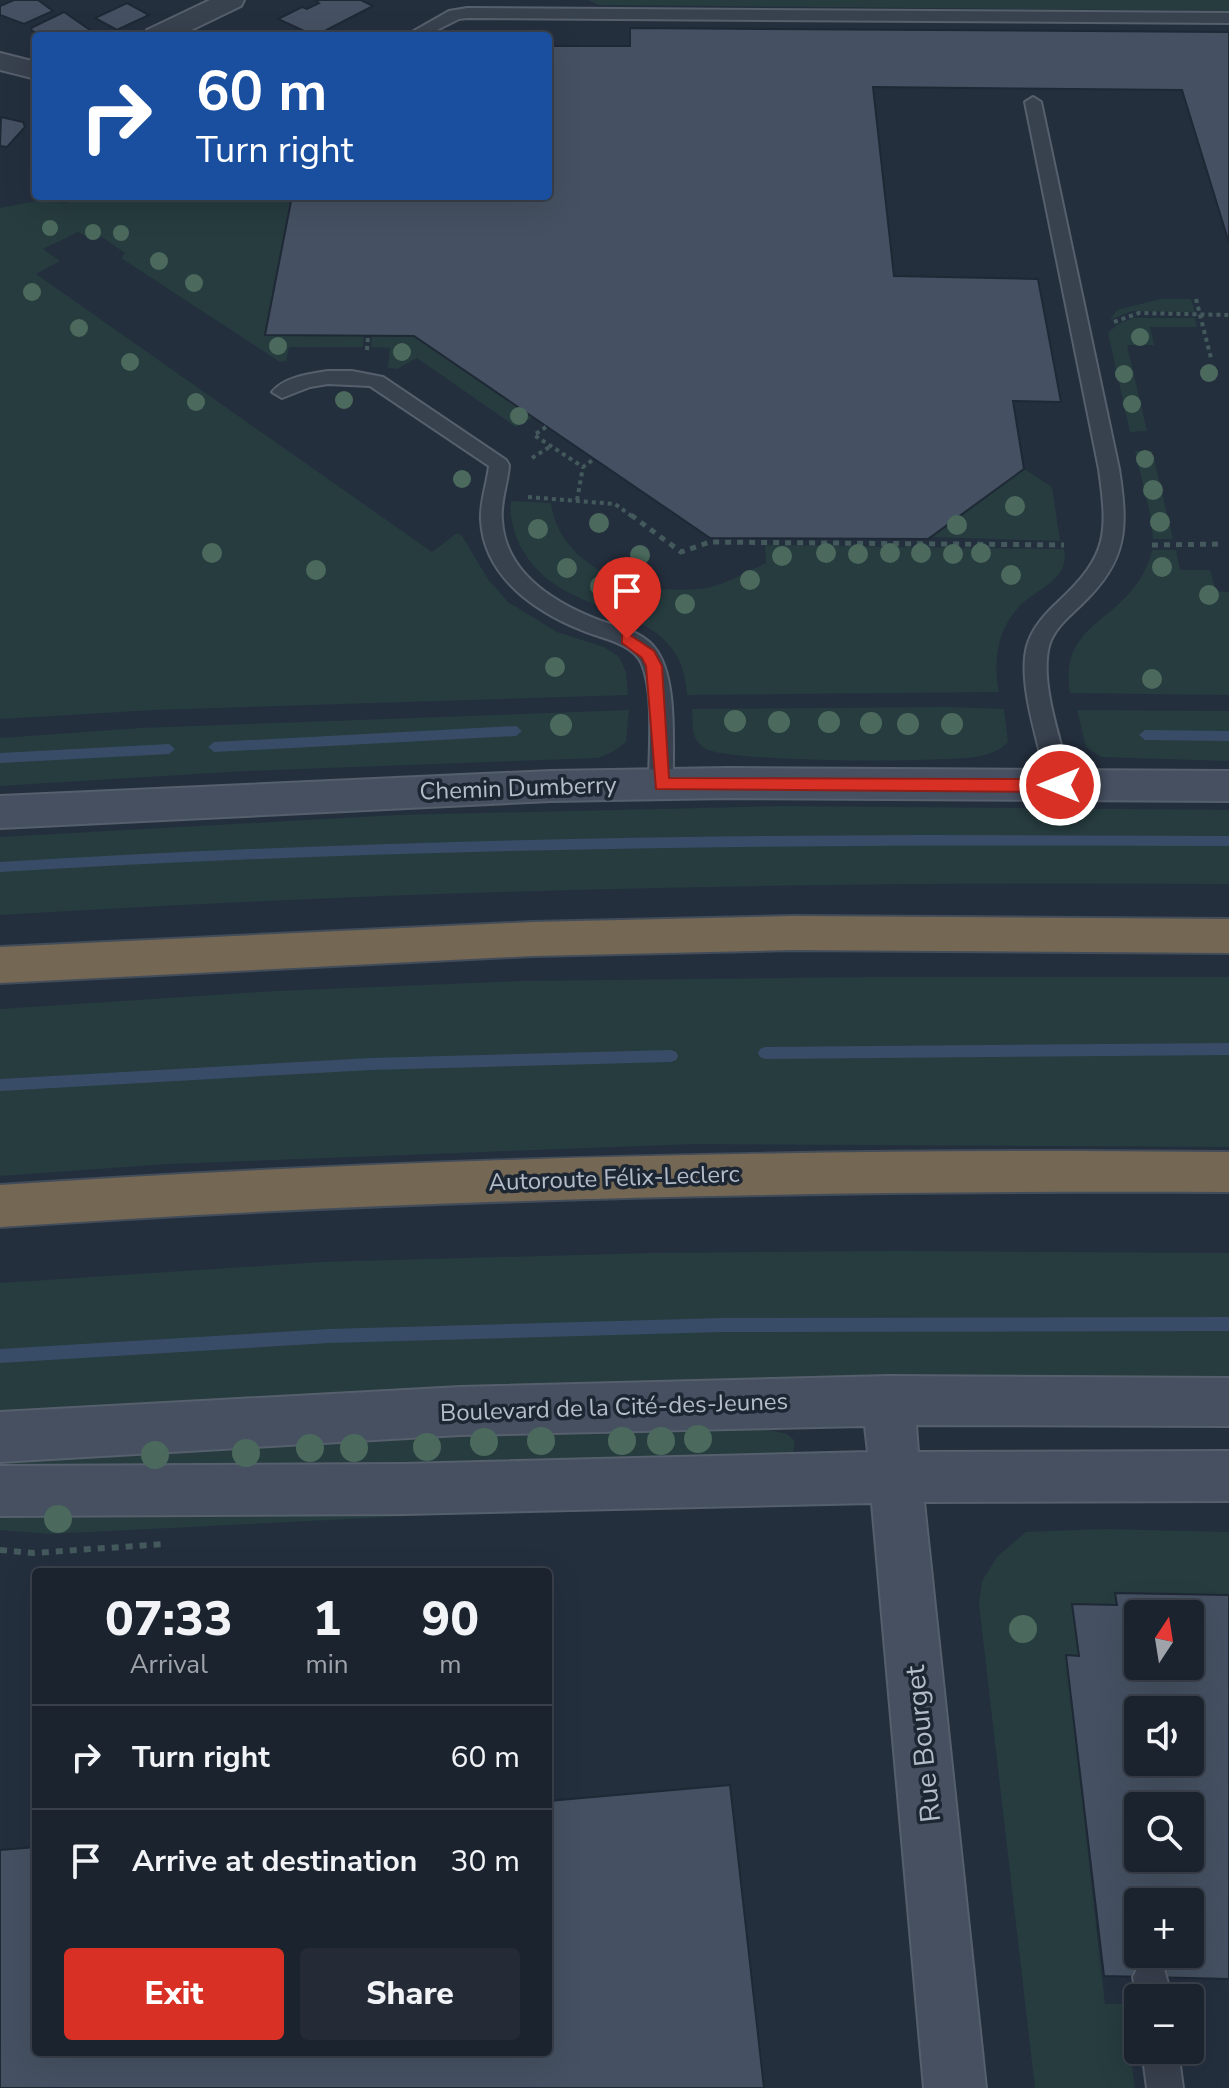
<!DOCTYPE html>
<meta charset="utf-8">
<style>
:root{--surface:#1b232e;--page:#242b36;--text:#f1f3f6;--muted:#a0a4aa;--line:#39404a;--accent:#d93025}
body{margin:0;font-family:"Nunito Sans",sans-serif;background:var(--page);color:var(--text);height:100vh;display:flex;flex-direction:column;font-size:30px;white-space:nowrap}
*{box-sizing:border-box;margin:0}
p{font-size:26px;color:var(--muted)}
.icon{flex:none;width:44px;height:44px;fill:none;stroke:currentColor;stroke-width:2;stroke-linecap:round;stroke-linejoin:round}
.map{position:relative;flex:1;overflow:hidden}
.details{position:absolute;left:32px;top:1568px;width:520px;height:488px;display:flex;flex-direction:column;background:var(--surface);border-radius:8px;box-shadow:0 8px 32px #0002,0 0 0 2px var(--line)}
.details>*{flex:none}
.hud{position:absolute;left:32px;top:32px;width:520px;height:168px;border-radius:8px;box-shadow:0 8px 32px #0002,0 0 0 2px var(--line);background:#1a4fa0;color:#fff;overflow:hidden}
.needle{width:52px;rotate:12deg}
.controls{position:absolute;left:1124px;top:1600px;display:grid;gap:16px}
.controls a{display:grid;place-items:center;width:80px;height:80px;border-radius:8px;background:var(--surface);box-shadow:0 8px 32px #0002,0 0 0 2px var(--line);font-size:40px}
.pin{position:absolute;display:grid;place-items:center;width:68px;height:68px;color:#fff;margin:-82px -34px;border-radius:50% 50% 50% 0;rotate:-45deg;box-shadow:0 0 8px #0007}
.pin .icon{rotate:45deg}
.me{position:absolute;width:88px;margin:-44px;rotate:270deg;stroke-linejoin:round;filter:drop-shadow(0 0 6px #0008)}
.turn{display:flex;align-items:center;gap:28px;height:168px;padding:0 32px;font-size:36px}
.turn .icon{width:104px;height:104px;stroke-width:2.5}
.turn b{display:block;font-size:56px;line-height:68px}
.eta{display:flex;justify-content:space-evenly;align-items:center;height:136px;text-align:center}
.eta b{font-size:48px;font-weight:800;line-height:56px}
.button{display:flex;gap:16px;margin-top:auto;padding:16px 32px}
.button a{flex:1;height:92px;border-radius:8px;background:var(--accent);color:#fff;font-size:32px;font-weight:800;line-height:92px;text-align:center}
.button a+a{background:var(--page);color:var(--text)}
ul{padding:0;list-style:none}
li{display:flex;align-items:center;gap:24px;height:104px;padding:0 32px;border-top:2px solid var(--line)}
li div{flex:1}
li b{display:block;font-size:30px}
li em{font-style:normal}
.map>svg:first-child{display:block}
</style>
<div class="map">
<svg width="1229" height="2088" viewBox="0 0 1229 2088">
<rect width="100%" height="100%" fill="#242f3e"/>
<path fill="#263c3f" d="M588,0h641v11l-630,-6z
M78,196h214l-27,139h99l-1,12h-74l-3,14 -6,1 -159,-104 4,-5 -23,-16 -9,3 -15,-8 -35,17 17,12 -24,13 396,278 25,-19 5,3 26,43 20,23 49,30 47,15 15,10 7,15 2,23 -473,15 -155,9v-511l46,-9 19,4z
M1161,299h30l4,13 -63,-1 -22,9 7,-10z
M1133,318h62l2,9h-47l4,18h-27l20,86 -17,1 -22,-99 10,-9z
M372,336h42l119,81 -17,10 -99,-69 -20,11 -9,-1 2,-20 -19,-1z
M1135,451h17l21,88h-20l-3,-26z
M1024,469l28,18 8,54 -129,-4z
M511,501l40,2c9,66 87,92 146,86 26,-2 46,-16 69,-26l-1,-18 299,4c7,32 -31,40 -47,60 -20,23 -24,54 -18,83l-312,3c-4,-98 -117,-69 -162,-141 -10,-16 -16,-34 -14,-53z
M1152,550h24l4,20h30l6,21 13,1v103l-159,-2c-13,-77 65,-70 82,-143z
M947,707l57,2 4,33c-8,8 -16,11 -27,14 -31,7 -257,7 -277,-8 -14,-10 -11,-24 -12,-39z
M629,710l-3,32 -12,9 -16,7 -353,13 -245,15v-48l140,-10z
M1077,710l152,1v50l-128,-4 -15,-10z
M782,806l447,4v74c-410,-3 -820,6 -1229,31v-78l397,-22z
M873,977h356v170l-534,-3 -527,20 -168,12v-167l277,-18 243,-10z
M897,1251l332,2v128l-1229,35v-133l321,-21 329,-9z
M734,1422l53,12 8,7 -2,12 -583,17 -210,1v-17z
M668,1503l-618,31 -50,-4v-22z
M1103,1529l126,3v63l-114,-2 2,12 -45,-1 7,52h-13l39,348h19l11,84h-100l-56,-484 3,-23 15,-24 29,-25z"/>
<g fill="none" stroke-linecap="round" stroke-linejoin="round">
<path fill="#394c67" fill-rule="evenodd" d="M516,726l6,5 -6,5 -302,16 -6,-5 6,-5z
M1145,730l84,1v10l-84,-1 -6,-5z
M169,744l6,5 -6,5 -169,9v-10z
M922,835l307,1v10c-410,-2 -819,1 -1229,26v-10c307,-19 614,-26 922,-27z
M1229,1043v12l-464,4 -5,-2 -2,-4 2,-4 5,-2z
M671,1050l5,2 2,4 -2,4 -5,2 -300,8 -371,21v-12l371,-21z
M1229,1317v14l-506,1 -394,11 -329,20v-14l329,-20 394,-11z"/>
</g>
<path fill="#455162" stroke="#1f2835" stroke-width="2" fill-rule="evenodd" d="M14,0h24l15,11 -29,13 -24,-9v-9z
M315,0h46l12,6 -58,30 -37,-17 24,-12 5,2 12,-6z
M127,3l22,12 -32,15 -22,-12z
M64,12l26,18 -13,6h-32l-13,-5 -1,-3z
M630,28l599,4v211l-47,-153 -309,-3 21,189 144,3 23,123 -48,-1 11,68 -96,70 -218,-1 -296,-202 -149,-1 27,-139h256v-150h82z
M1,117l22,5 2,5 -18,20 -7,-1z
M1115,1593l114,2v384l-125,-3 -38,-321 13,1 -7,-52 45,1zM1138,1614h52v52h-52zM1138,1710h52v52h-52zM1138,1806h52v52h-52zM1138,1902h52v52h-52z
M730,1785l34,303h-764v-238l36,-3v205h512v-251z"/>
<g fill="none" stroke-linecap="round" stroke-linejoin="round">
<defs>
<path id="lane" d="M467,8l762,5v10l-762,-5 -8,1 -34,17h-20l44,-25z
M1033,97l8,5 78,367c9,58 9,91 -36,134 -13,13 -29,25 -34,43 -10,38 14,101 23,139l-4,6 -8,3 -8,-3 -4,-6c-8,-38 -31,-101 -21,-139 5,-18 18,-32 32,-45 49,-46 49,-67 40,-132l-74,-367z
M328,371h24l31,6 123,83 3,5c-1,18 -9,37 -7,55 3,55 56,85 102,102 19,6 41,11 53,29 21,31 15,96 16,133l-4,6 -8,3 -8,-3 -4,-6c0,-34 6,-91 -8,-122 -8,-16 -31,-22 -46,-27 -52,-18 -111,-54 -114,-115 -1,-18 6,-36 8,-54l-119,-80 -42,-2 -18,3 -28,11 -10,-6c12,-15 37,-18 56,-21z
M1151,1959l12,6 9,33h-34v4l-5,-25 6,-12z
M1142,2050h36l5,38h-36z"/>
<path id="street" d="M210,0h34l-3,6 -62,30h-36l4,-6z
M0,53l36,9v17l-36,-9z"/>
<path id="secondary" d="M728,768l501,3v30l-501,-3 -177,3 -551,27v-32l551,-25z
M888,1376l341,2v48l-313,-1 2,27 311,-1v50l-305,1 62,586h-62l-52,-585 -469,11 -403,2v-50l403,-2 465,-12 -3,-26 -405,9 -460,27v-50l460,-25z"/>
<path id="highway" d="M793,916l436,3v34l-436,-3 -261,6 -532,27v-36l532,-25z
M1075,1151l154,1v40c-410,-2 -820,7 -1229,35v-42c358,-24 716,-34 1075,-34z"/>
</defs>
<use href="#lane" stroke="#565f6c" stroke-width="4"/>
<use href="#street" stroke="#565f6c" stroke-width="4"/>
<use href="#secondary" stroke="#565f6c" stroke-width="4"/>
<use href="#highway" stroke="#434c59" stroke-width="4"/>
<path stroke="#44595c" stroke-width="4" stroke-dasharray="4 4" stroke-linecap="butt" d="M1196,299l15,59
M1114,322l25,-9 89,2
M367,350l1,-14
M546,427l-12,8 49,32 11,-8
M532,458l19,-12
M528,497l87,7 18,13
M577,500l6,-33"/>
<path stroke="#44595c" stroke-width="5" stroke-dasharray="6 6" stroke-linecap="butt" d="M631,515l50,37 29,-10 354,3
M1152,545l70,-1"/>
<path stroke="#44595c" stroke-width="6" stroke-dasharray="7 7" stroke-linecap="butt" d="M0,1550l33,3 132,-9"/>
<use href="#lane" fill="#38414e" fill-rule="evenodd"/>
<use href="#street" fill="#38414e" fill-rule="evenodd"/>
<use href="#secondary" fill="#465061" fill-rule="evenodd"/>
<use href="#highway" fill="#746855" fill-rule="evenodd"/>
</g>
<g fill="#4b6a5d">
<circle cx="50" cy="228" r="8"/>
<circle cx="93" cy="232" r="8"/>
<circle cx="121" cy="233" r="8"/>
<circle cx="159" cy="261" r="9"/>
<circle cx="194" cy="283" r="9"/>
<circle cx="32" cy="292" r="9"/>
<circle cx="79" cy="328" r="9"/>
<circle cx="1140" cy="337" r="9"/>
<circle cx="278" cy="346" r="9"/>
<circle cx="402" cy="352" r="9"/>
<circle cx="130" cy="362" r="9"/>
<circle cx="1209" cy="373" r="9"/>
<circle cx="1124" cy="374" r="9"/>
<circle cx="344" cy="400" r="9"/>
<circle cx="196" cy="402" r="9"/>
<circle cx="1132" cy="404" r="9"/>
<circle cx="519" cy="416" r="9"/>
<circle cx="1145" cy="459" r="9"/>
<circle cx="462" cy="479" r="9"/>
<circle cx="1153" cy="490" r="10"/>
<circle cx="1015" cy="506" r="10"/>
<circle cx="1160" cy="522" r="10"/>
<circle cx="599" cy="523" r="10"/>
<circle cx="957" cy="525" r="10"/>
<circle cx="538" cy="529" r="10"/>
<circle cx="212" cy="553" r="10"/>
<circle cx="826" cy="553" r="10"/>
<circle cx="890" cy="553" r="10"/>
<circle cx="921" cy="553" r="10"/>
<circle cx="981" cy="553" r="10"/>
<circle cx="858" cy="554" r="10"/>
<circle cx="953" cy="554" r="10"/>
<circle cx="640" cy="555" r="10"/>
<circle cx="782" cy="556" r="10"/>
<circle cx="1162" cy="567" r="10"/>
<circle cx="567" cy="568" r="10"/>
<circle cx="316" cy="570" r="10"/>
<circle cx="1011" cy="575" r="10"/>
<circle cx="750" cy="580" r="10"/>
<circle cx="600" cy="586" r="10"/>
<circle cx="1209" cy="595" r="10"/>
<circle cx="640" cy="599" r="10"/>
<circle cx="685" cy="604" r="10"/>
<circle cx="555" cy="667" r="10"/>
<circle cx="1152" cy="679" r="10"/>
<circle cx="735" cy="721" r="11"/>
<circle cx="779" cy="722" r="11"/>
<circle cx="829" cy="722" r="11"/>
<circle cx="871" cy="723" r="11"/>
<circle cx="908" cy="724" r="11"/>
<circle cx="952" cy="724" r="11"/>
<circle cx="561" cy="725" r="11"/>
<circle cx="698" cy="1439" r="14"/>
<circle cx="541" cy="1441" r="14"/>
<circle cx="622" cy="1441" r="14"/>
<circle cx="661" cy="1441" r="14"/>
<circle cx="484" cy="1442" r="14"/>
<circle cx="427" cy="1447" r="14"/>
<circle cx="310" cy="1448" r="14"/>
<circle cx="354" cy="1448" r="14"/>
<circle cx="246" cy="1453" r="14"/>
<circle cx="155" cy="1455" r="14"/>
<circle cx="58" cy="1519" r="14"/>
<circle cx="1023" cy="1629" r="14"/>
</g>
<path fill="#d93025" stroke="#8d1f18" stroke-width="2" d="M627,633l27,18 8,15 7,112 391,1 8,6 -8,7 -404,-3 -10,-123 -4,-8 -20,-15v-8z"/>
<g text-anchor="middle" stroke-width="7" stroke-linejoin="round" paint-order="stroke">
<g font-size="24" fill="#b4bcc9" stroke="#1d2633">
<text transform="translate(518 788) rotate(-2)" y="8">Chemin Dumberry</text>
<text transform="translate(614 1178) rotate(-2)" y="8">Autoroute Félix-Leclerc</text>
<text transform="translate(614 1407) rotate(-2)" y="8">Boulevard de la Cité-des-Jeunes</text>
</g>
<g font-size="28" fill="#b4bcc9" stroke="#1d2633">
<text transform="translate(922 1744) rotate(-96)" y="10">Rue Bourget</text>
</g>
</g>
</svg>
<div class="controls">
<a><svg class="needle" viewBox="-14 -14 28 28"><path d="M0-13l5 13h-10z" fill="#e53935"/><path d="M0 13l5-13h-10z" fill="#a0a4aa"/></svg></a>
<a><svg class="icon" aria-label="sound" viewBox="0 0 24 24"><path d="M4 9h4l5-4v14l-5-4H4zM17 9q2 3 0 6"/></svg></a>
<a><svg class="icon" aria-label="search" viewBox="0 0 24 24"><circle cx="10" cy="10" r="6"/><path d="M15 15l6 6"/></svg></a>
<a>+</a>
<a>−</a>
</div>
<div class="pin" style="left:627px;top:639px;background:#d93025"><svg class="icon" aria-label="arrive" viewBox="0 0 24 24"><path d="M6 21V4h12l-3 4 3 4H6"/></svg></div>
<svg class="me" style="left:1060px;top:785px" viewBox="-20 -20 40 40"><circle r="17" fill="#d93025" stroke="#fff" stroke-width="3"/><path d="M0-11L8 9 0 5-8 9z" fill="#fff"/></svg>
<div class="hud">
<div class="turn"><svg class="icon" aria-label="right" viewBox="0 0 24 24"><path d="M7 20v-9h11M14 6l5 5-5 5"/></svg><div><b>60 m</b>Turn right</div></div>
</div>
<section class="details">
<div class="eta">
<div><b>07:33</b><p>Arrival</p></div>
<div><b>1</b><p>min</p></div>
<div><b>90</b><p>m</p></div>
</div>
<ul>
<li><svg class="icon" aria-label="right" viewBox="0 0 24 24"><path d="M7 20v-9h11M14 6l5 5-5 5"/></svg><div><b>Turn right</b></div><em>60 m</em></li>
<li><svg class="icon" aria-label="arrive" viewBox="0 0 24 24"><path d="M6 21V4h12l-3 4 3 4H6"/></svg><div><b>Arrive at destination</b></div><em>30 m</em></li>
</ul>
<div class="button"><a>Exit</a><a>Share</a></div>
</section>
</div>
